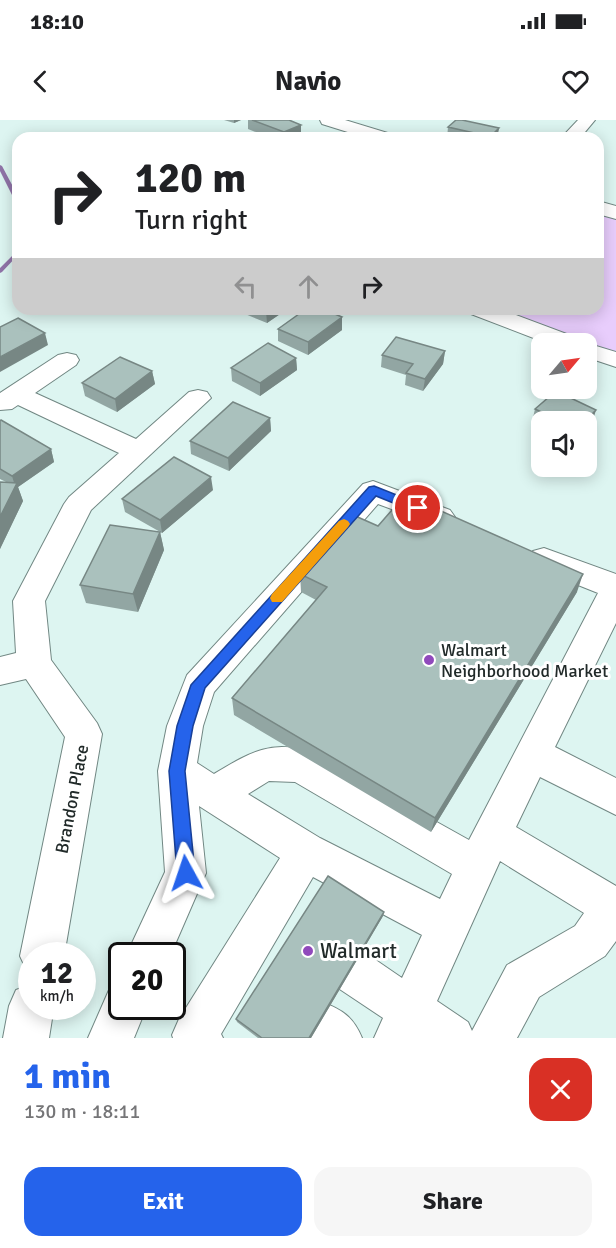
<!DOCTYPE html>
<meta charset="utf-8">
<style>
:root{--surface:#fff;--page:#f6f6f6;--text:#202124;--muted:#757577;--accent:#2563eb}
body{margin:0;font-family:Signika,sans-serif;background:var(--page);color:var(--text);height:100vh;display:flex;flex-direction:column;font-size:22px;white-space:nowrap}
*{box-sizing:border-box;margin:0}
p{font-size:20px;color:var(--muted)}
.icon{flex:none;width:33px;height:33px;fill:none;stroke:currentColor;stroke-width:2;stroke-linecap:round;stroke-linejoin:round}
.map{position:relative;height:918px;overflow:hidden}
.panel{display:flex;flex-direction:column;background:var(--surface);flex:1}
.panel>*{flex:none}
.hud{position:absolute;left:12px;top:12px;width:592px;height:183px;border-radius:18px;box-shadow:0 3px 15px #0003;background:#fff;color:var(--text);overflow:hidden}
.needle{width:39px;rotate:61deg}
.tools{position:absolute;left:531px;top:213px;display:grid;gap:12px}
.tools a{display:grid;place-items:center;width:66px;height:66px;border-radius:12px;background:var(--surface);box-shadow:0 3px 15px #0003;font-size:30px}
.speed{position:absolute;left:18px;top:822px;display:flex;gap:12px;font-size:30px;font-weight:700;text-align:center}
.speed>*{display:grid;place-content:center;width:78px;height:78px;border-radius:50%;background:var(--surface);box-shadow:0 3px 15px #0003;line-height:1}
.speed small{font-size:15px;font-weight:400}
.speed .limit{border:3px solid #111;border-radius:9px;background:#fff;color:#111}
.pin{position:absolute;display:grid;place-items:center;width:51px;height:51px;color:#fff;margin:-26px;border:3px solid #fff;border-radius:50%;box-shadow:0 2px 6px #0007}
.me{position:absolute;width:66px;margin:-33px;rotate:355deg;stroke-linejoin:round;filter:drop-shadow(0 0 4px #0008)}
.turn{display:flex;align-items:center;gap:21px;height:126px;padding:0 24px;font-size:27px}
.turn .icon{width:78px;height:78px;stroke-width:2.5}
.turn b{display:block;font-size:42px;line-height:51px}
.lanes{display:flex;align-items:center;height:57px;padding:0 24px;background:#0003;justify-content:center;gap:30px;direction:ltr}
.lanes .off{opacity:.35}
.round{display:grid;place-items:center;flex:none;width:63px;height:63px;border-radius:18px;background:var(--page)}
.headline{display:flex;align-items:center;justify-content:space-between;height:102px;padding:0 24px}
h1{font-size:36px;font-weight:700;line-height:45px;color:var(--accent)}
.cta{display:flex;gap:12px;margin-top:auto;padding:12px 24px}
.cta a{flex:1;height:69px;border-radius:18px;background:var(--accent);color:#fff;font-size:24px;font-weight:700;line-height:69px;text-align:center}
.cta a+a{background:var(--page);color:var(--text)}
.status{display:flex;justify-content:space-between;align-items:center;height:42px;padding:0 30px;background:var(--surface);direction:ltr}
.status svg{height:16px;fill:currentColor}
header{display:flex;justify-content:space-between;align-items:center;height:78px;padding:0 24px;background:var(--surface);font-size:27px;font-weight:700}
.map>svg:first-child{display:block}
</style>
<div class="status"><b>18:10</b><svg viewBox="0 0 49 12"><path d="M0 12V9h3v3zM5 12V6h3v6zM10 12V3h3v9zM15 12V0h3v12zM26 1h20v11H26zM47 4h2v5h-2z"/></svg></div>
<header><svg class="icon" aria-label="back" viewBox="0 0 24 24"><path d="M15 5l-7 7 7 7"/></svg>Navio<svg class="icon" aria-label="heart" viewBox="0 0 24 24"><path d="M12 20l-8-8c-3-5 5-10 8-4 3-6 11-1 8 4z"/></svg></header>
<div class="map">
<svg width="616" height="918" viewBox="0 0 616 918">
<rect width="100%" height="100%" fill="#ddf5f1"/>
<path fill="#e8cdfc" d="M599,86l17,6v147l-30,-15 -104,-35h116z"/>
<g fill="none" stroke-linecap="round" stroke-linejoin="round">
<path fill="#9074a8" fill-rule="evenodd" d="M0,45l2,1 16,30v7l-3,-2 -15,-30z
M18,130v5l-16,17 -2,1v-5z"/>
<defs>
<path id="minor" d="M320,0h25l46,14 3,4h-27l-45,-14z
M578,0h17l-15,18h-19z
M598,81l18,5v13l-18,-5z
M468,189h32l80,30 3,3 33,10v15l-30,-10v-13h-37l-78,-30z
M67,233l9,2 3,5 -3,5 -41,28 101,46 53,-47 9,-2 9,2 4,6 -120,112 -46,91 6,59 46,63 5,11 -38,222h-32v17l-5,-2 -7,-15 45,-219 -39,-58 -26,6v-28l16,-4 -3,-52 51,-97 5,-7 50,-44 -101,-48 -6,4 -12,1v-17l58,-38z
M373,361l77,29 5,7 -5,7 -10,3 -62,-23 -164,188 -11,34 -6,37 17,11c35,-21 58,-36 99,-21l156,87 129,-247 -65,-26 -4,-8 4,-8 11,-3 72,26v49l-61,124 61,31v37l-76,-38 -24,50 100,59v55l-11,15 -66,41 -22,41h-143l9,-20 -48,-32 -6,-16 6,-16 16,-6 16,6 35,24 20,-43 -109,-58 -92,157 2,4h-50l-1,-3 7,-16 101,-161 -81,-52 7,67 -36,83h-44l39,-84 -7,-101 9,-45 20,-51 176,-191zM269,661l26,1 157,92 -12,25 -120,-61 -72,-44zM500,741l84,52 -9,13 -68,39 -35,66 -4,-9 -31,-21z
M32,864v22h22l-5,32h-46l6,-32 7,-16z
M122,865v21h25l-13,32h-46l21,-48z
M320,881c22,9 33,15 42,37h-59l-6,-14 7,-16z"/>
</defs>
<use href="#minor" stroke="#718783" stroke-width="2"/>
<use href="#minor" fill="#fff" fill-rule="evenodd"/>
</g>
<path fill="#92a6a3" d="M224,0h17l-7,3z
M248,0h41l12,5v11l-5,2h-25l-23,-9z
M448,7l51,1 -2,10h-50z
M233,189h50v3l-16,11z
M278,209l64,1 -34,25 -30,-14z
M445,231l-2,13 -20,27 -18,-6 1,-10 -25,-8 1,-12z
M296,238l1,12 -37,26 -28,-15 -1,-13z
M152,251l3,13 -38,28 -32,-16 -3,-13z
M556,271l36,32 -6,5v-6h-44v5l-10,-5 3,-13z
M270,298l1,13 -42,40 -38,-17 -1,-13z
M0,301l51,28 3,13 -36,25 5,14 -23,48v-67h6l-6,-3z
M213,370l-51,43 -37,-21 -3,-13z
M378,406l199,66 -146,240 -197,-117 -2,-17 84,-98 -15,-8 -1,-18z
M160,412l4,18 -26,62 -52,-9 -6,-18z
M383,796l-72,122h-53l-21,-16 -1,-3z"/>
<path fill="#778784" d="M234,0h7l-7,3z
M301,5v11l-5,2h-11l-1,-6z
M499,8l-2,10h-5l1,-4z
M269,189h14v3l-16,11 -1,-12z
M342,197v13l-34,25v-13z
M45,213l3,12 -48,27v-15z
M445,231l-2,13 -20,27 2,-12z
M296,238l1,12 -37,26v-13z
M152,251l3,13 -38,28 -2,-13z
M596,290l-4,13 -6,5v-6h-2z
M557,292l-3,10h-4l2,-5z
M270,298l1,13 -42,40 -1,-13z
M51,329l3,13 -36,25 5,14 -23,48v-32l15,-31 -3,-10z
M211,357l2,13 -51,43 -2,-13z
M160,412l4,18 -26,62 -5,-18z
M583,454l-6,18 -146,240 4,-14z
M384,792l-1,4 -72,122h-2z"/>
<path fill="#aac1bd" stroke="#778784" stroke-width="1.5" d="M252,0h37l12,5 -17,7z
M456,0h6l37,8 -6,6 -6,-1 -4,2 -35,-8z
M306,189h17l19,8 -34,25 -30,-13z
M18,198l27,15 -45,24v-30z
M396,217l49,14 -20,28 -19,-6 7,-9 -31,-9z
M268,223l28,15 -36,25 -29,-15z
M120,237l32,14 -37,28 -33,-16z
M556,271l40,19 -12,12h-7l-20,-10 -5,5 -17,-8z
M233,282l37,16 -42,40 -38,-17z
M1,300l50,29 -39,27 -12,-7v-48z
M174,337l37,20 -51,43 -38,-21z
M0,362l17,1 -17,34z
M405,375l178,79 -148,244 -203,-120 95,-111 -27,-13 53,-59 25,11z
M110,405l50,7 -27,62 -53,-9z
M328,756l56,36 -75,126h-47l-26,-19z"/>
<path fill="#2563eb" stroke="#184099" stroke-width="1.5" d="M374,366l48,19 2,3 -6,5 -42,-17 -171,192 -12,38 -8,45 10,102 -3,6 -6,3 -6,-3 -3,-6 -8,-102 8,-45 14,-41 178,-198z"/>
<path fill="#f59e0b" d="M344,399l4,2 2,3 -2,3 -66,75h-10l-2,-4 2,-4 67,-73z"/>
<g fill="#9049bc" stroke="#fff" stroke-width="2">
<circle cx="429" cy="540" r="6"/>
<circle cx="308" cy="831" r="6"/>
</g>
<g text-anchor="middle" stroke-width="6" stroke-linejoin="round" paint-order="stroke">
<g font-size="18" fill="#212a29" stroke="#fff" text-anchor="start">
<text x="441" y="536">Walmart<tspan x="441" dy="21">Neighborhood Market</tspan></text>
</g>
<g font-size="18" fill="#212a29" stroke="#fff">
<text transform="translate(72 679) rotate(-79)" y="6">Brandon Place</text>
</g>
<g font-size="21" fill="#212a29" stroke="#fff" text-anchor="start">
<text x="320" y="838">Walmart</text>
</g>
</g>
</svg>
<div class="tools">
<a><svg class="needle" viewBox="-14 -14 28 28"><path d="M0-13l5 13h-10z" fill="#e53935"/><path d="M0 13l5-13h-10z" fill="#757577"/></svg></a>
<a><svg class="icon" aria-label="sound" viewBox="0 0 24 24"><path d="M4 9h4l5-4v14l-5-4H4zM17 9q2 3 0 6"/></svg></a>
</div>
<div class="speed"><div>12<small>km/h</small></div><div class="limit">20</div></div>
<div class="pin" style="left:418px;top:388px;background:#d93025"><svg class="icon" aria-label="arrive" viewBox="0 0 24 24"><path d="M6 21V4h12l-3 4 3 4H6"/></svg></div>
<svg class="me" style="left:186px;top:753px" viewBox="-20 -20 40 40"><path d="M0-17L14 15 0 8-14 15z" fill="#2563eb" stroke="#fff" stroke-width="4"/></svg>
<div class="hud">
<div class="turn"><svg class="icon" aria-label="right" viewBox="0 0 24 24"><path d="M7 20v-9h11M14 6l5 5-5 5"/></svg><div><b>120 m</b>Turn right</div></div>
<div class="lanes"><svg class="icon off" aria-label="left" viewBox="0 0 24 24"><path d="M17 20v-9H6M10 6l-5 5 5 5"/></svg><svg class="icon off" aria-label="ahead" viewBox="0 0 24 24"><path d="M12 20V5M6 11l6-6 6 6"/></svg><svg class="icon" aria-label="right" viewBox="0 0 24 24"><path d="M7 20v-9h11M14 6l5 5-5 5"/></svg></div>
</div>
</div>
<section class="panel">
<div class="headline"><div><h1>1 min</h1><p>130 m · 18:11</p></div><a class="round" style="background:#d93025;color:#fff"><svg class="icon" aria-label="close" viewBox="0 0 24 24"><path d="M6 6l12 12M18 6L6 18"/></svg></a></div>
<div class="cta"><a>Exit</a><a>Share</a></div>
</section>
